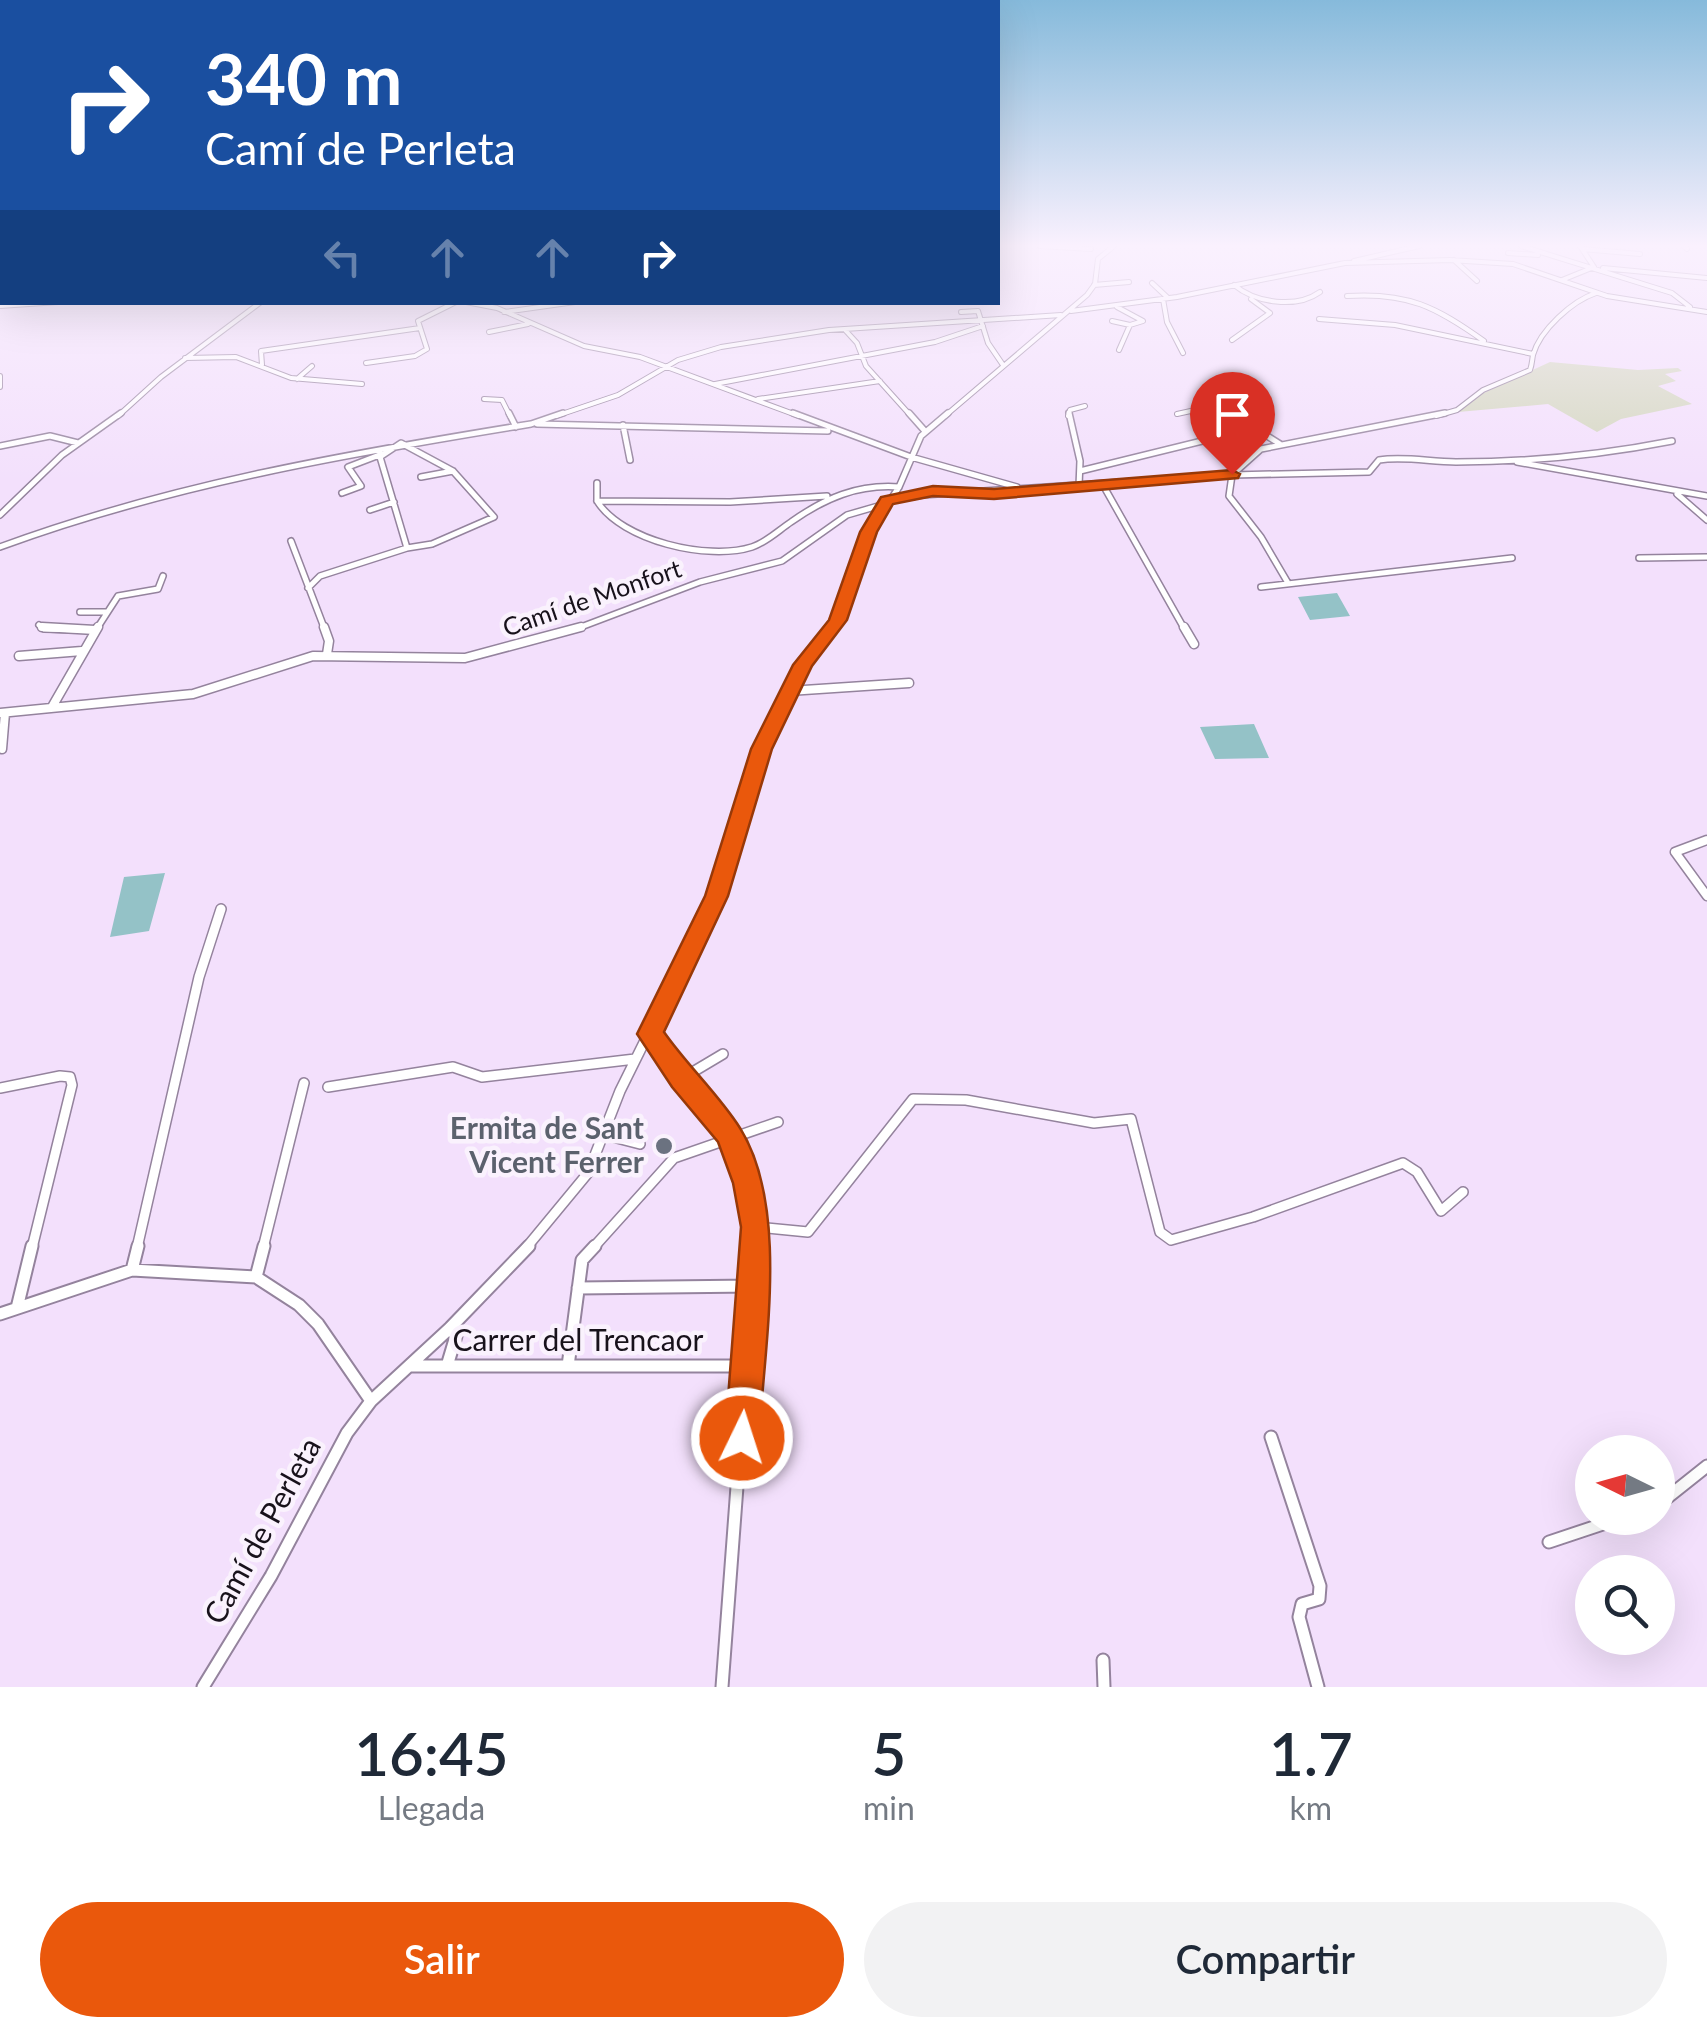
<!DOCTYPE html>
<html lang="es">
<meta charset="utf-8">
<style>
:root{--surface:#fff;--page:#f2f2f3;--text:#1f2937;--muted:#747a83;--accent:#ea580c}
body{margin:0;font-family:Lato,sans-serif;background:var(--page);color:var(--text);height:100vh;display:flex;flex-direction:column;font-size:38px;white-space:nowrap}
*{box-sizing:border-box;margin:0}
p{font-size:32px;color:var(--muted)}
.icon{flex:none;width:55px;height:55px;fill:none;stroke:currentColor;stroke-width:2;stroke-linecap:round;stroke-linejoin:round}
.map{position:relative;height:1687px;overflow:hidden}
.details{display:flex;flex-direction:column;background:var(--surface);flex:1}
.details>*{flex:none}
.banner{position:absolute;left:0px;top:0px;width:1000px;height:305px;box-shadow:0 10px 40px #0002;background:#1a4fa0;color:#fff;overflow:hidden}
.needle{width:65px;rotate:275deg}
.fabs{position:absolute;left:1575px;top:1435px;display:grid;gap:20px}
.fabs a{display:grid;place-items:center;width:100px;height:100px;border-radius:50%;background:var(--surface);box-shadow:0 10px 40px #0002;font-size:50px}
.pin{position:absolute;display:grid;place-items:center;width:85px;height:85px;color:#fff;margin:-102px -42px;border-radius:50% 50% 50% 0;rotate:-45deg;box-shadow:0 0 10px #0007}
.pin .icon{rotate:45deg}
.me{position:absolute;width:110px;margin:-55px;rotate:4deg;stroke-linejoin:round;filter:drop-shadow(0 0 8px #0008)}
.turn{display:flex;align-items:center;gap:35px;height:210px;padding:0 40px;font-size:45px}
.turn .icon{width:130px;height:130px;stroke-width:2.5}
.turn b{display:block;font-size:70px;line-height:85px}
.lanes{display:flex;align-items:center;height:95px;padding:0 40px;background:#0003;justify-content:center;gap:50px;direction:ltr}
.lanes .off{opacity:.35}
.eta{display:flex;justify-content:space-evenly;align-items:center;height:170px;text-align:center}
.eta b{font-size:60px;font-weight:600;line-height:70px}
.cta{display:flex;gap:20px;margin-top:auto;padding:20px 40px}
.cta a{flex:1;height:115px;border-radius:60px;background:var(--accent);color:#fff;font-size:40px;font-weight:600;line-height:115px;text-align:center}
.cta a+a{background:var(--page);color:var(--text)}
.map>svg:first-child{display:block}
</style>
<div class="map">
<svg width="1707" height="1687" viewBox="0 0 1707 1687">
<rect width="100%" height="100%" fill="#f3e0fc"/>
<path fill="#d4d7c0" d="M1550,362l88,8 40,-2 4,3 -17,3 11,7 -18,5 34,18 -71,15 -24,13 -49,-28 -90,8 19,-16z"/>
<path fill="#94c2c7" d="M1337,593l13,23 -40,4 -12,-23z
M1254,724l15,34 -54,1 -15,-32z
M165,873l-16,58 -39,6 14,-60z"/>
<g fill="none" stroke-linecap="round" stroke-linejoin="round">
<defs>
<path id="minor-far4" d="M1040,246l51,3
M1521,246l151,47 18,14
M1684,246l3,3
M1582,249l58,5
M1508,253l30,2
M1454,260l23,21
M1354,261l65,-15
M1603,268l104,10
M1562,280l32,-13 -14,-21
M1152,283l16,15
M1094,285l35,-3
M1234,285c22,18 62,24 86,7
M1347,296c61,-4 89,11 137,45
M1163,299l4,23 16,31
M466,302l31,6 87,38 56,11 159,59
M0,306l58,-4
M1071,311l106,-14 168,-34 105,-3 63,4 94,32 100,16
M504,312l71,-10
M961,312l17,-1 10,32 15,22
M1319,319l76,6 138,29
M1112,321l18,4 13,-4 -26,-14
M846,331l11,12 9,23 45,50
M489,332l39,-8
M1232,340l38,-27 -19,-14
M1119,350l11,-25
M185,358l51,-1 55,21 71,6
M366,363l49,-7 12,-7 -9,-28 38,-19
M262,365l-1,-14 159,-23
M0,376v11
M297,379l15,-13
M715,384l220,-42 48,-16
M484,399l18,1 8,16
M758,399l122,-18
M1177,414l41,-9 17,11
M118,416l43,-39 100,-75
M556,416l62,-21 60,-35 43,-13 108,-17 232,-15
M945,416l142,-121 8,-11 3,-25 16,-13
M1068,416l2,-6 15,-4
M1436,416l21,-6 26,-20 47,-20c2,-5 2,-10 3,-15 7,-25 39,-54 63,-62"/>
<path id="minor-far3" d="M509,413l7,14
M793,413l118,44 106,30
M909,413l15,17
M1069,413l11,48 -1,25
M1231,413l49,31
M537,424l291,7
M623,425l7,35
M401,443l52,28 41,46 -62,27 -25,4 -27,-91z
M0,446l50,-10 28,7
M1517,462l190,34
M1080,471l175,-43
M421,477l32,-6
M597,483v18l133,1 97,-6
M1103,485l82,145
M342,493l19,-7 -13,-19 34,-13
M1677,494l30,26
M597,501c25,40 111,60 155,46 15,-5 27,-17 39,-25 34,-24 67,-38 108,-35
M887,501l35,-6 310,-20 29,-26 184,-36
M370,510l24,-8
M0,515l62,-60 59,-42
M291,541l34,89
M0,547c171,-63 352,-94 531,-123l32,-11
M1639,558l68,-1
M1288,583l-27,-46 -32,-41 3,-21 137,-3 10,-12c26,-4 51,2 77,2 73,0 145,-7 216,-21
M1261,587l251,-29
M308,588l12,-12 87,-28
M80,612h27
M39,625l5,4 41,1
M96,630l22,-34 40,-7 5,-13
M573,630l127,-48 82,-21 65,-46 38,-11
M830,630l8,-10 31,-88 30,-45 22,-51 27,-23"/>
<path id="minor-far2" d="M42,627l53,3
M324,627l5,14 -2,13
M1184,627l10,17
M19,656l63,-5
M789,691l120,-8
M52,707l46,-80
M0,713l193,-19 120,-38 152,2 116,-31
M2,749l3,-36
M1707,840l-32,12 32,44
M714,902l48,-153 41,-84 29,-38"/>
<path id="minor-far1" d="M650,1034c52,66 111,124 104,214
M681,1079l42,-25
M328,1087l125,-20 29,10 153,-18
M0,1088l60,-12 10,1 2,8 -40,163
M605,1135l35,9
M756,1227l52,5 105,-133 53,1 128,23 37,-4 29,113 11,8 82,-23 150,-54 14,9 24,39 22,-19
M137,1248l62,-271 22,-68
M263,1248l41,-165
M526,1248l62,-75 32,-82 95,-192
M593,1248l81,-90 104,-36"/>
<path id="minor" d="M132,1270l6,-24
M256,1277l8,-31
M578,1288l174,-2
M17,1308l15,-62
M0,1314l132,-44 124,7 43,28 19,19 53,77
M409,1366h338
M447,1366l9,-30 -6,-8
M568,1366l14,-106 13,-14
M1271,1437l49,149 -1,13 -17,5 -3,13 19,70
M1658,1505l49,-39
M1549,1542l72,-24
M1103,1660l1,27
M203,1687l68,-111 76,-143 24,-32 79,-73 79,-82
M722,1687l33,-441"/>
</defs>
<use href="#minor-far4" stroke="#94839d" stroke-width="6"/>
<use href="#minor-far3" stroke="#94839d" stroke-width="8"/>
<use href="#minor-far2" stroke="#94839d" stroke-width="11"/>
<use href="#minor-far1" stroke="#94839d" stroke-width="12"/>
<use href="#minor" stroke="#94839d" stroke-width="15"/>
<use href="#minor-far4" stroke="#fff" stroke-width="4"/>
<use href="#minor-far3" stroke="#fff" stroke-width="5"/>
<use href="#minor-far2" stroke="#fff" stroke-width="8"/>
<use href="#minor-far1" stroke="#fff" stroke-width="9"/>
<use href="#minor" stroke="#fff" stroke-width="11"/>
</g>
<linearGradient id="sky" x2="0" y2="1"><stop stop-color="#86badb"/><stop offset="0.51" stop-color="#faf1fe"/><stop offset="1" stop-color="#faf1fe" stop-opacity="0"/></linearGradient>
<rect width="1707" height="482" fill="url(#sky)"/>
<path fill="#ea580c" stroke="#983908" stroke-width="2.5" d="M1232,470l8,4 -2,4 -244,21 -61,-3 -40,8 -16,28 -30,88 -35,46 -40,83 -44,147 -64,136c23,33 56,64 76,96 50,80 24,219 19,310l-5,12 -12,5 -12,-5 -5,-12 16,-211 -8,-44 -15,-41 -46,-55 -35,-53 68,-138 46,-147 42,-84 36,-45 31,-88 21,-35 52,-11 61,3z"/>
<circle fill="#6b7280" stroke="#faf2fd" stroke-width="4" cx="664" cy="1146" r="10"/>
<g text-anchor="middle" stroke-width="9" stroke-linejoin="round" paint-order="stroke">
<g font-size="25" fill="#18121b" stroke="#faf2fd">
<text transform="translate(592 598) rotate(-19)" y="9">Camí de Monfort</text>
</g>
<g font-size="30" font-weight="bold" fill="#5b616d" stroke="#faf2fd" text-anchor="end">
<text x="644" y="1139">Ermita de Sant<tspan x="644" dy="34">Vicent Ferrer</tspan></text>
</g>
<g font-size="30" fill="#18121b" stroke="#faf2fd">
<text x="578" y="1351">Carrer del Trencaor</text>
<text transform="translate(263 1531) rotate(-61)" y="10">Camí de Perleta</text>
</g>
</g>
</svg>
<div class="fabs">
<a><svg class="needle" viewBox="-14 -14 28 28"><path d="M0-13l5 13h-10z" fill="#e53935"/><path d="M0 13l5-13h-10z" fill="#747a83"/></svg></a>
<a><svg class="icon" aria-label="search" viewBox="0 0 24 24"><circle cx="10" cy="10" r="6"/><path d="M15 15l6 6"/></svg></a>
</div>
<div class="pin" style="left:1232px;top:474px;background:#d93025"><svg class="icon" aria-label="arrive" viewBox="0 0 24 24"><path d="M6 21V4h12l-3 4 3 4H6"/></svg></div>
<svg class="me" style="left:742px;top:1438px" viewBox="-20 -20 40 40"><circle r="17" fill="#ea580c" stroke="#fff" stroke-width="3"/><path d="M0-11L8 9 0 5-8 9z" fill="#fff"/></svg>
<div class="banner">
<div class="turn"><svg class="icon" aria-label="right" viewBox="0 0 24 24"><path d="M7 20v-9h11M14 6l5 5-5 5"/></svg><div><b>340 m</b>Camí de Perleta</div></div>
<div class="lanes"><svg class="icon off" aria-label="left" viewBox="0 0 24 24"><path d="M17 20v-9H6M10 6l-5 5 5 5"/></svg><svg class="icon off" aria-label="ahead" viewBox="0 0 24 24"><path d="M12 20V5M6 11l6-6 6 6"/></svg><svg class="icon off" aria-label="ahead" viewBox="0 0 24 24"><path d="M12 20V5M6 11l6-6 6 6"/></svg><svg class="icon" aria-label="right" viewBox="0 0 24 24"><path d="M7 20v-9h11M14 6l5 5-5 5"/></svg></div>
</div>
</div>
<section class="details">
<div class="eta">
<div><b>16:45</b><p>Llegada</p></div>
<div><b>5</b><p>min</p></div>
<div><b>1.7</b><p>km</p></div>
</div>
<div class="cta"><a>Salir</a><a>Compartir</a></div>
</section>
